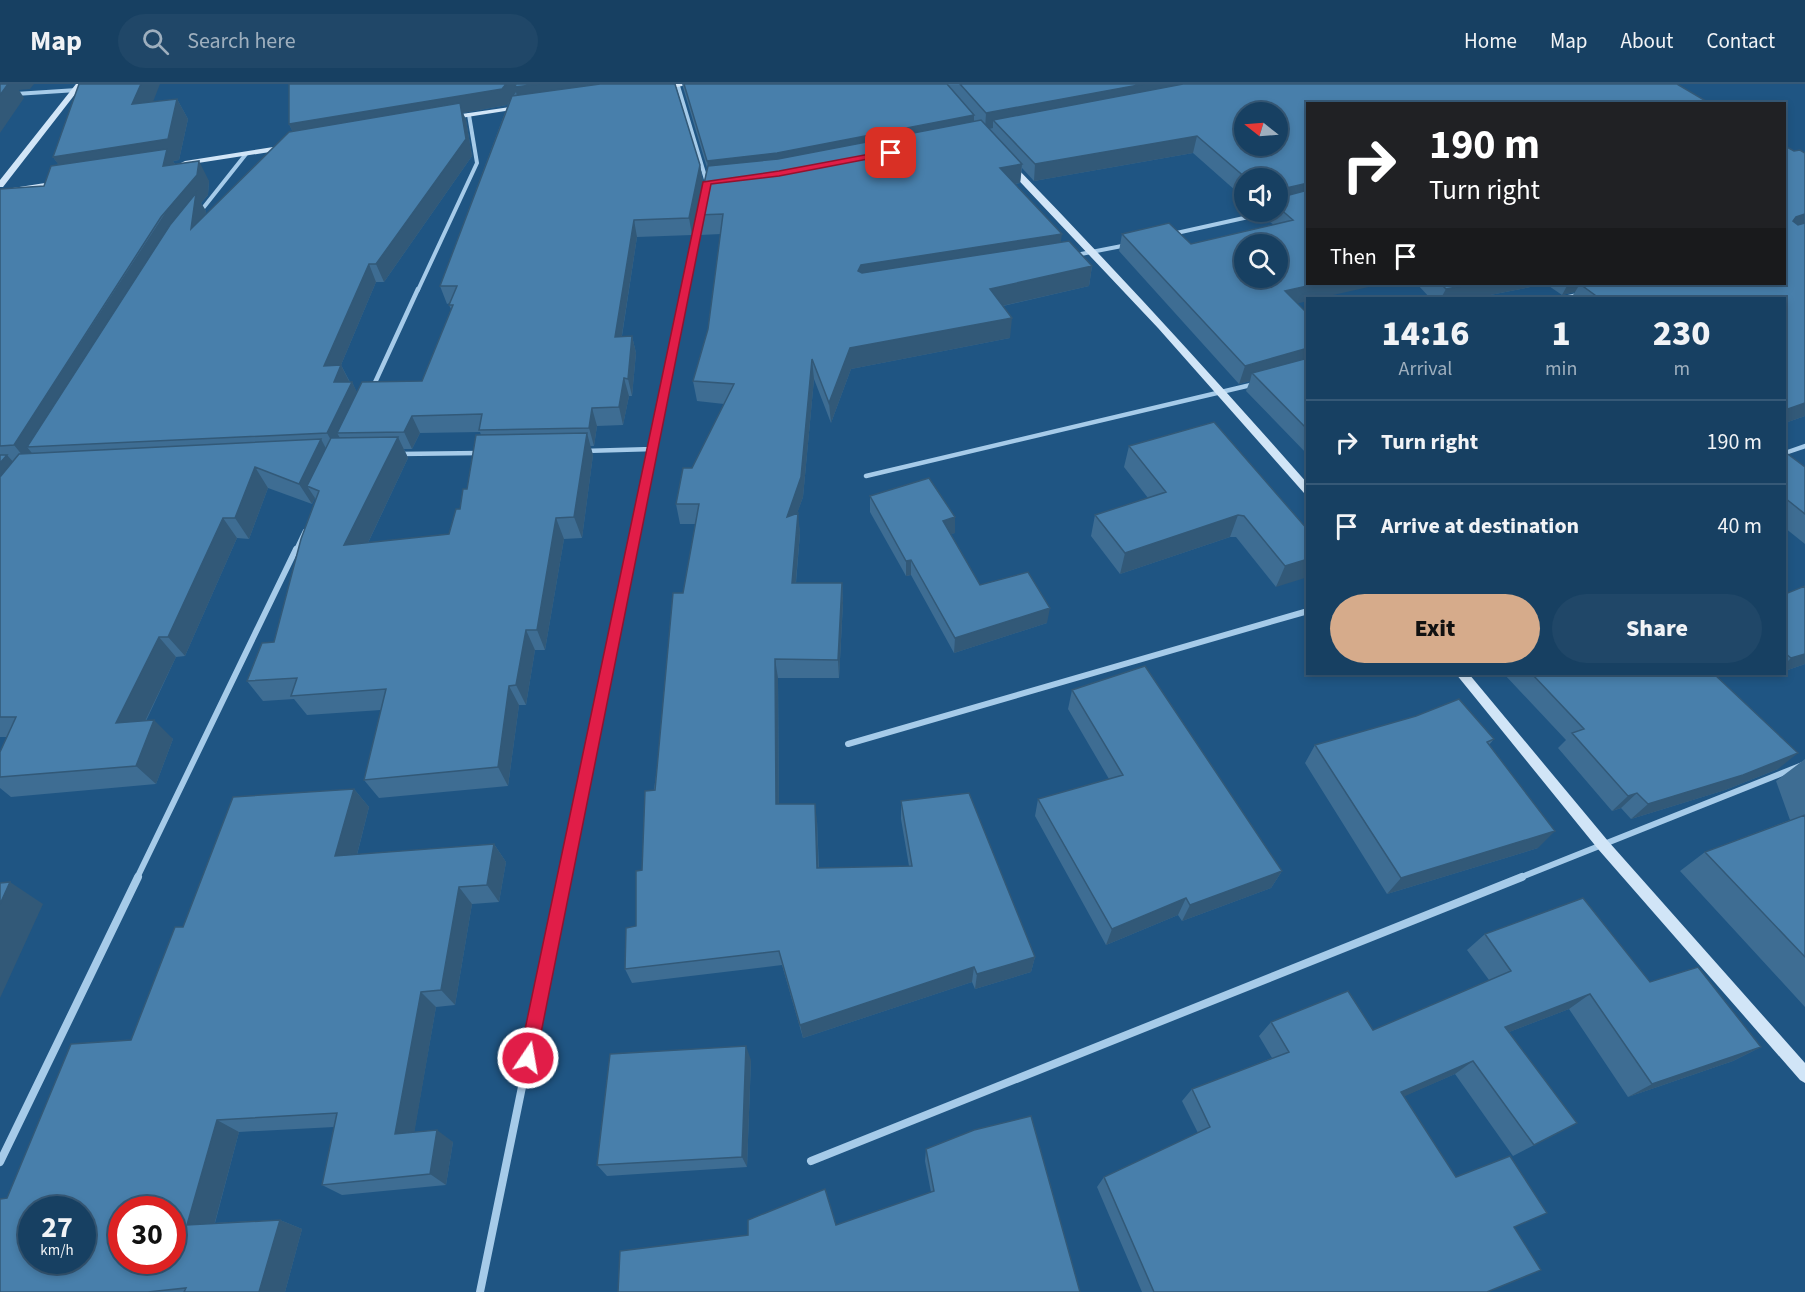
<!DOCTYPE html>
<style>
:root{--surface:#174062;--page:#204768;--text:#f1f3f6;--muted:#9eafbe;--line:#365977;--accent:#d6ab8b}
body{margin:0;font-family:"Source Sans 3",sans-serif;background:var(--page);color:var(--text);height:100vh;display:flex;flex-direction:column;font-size:22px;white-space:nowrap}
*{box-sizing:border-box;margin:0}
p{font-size:20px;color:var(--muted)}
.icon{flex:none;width:33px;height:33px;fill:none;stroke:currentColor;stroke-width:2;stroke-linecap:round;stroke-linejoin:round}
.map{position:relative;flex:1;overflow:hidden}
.drawer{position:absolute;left:1306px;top:213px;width:480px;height:378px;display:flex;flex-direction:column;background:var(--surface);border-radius:0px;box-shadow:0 3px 9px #0003,0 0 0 2px var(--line)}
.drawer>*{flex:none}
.banner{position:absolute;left:1306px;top:18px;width:480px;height:183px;border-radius:0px;box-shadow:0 3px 9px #0003,0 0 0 2px var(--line);background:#202124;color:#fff;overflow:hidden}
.needle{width:39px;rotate:287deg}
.fabs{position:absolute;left:1234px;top:18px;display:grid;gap:12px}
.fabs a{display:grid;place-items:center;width:54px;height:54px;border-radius:50%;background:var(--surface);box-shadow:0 3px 9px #0003,0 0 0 2px var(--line);font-size:30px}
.speed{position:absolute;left:18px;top:1112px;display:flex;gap:12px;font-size:30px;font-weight:700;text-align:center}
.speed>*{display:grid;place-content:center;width:78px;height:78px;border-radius:50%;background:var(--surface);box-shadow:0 3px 9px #0003,0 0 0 2px var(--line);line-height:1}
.speed small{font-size:15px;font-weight:400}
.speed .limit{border:9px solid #d22;background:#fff;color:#111}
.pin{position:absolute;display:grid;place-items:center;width:51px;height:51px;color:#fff;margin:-26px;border-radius:12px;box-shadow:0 3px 9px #0006}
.me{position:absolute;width:66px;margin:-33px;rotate:12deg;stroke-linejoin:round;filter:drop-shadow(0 0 4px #0008)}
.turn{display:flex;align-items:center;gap:21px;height:126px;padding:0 24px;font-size:27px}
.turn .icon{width:78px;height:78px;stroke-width:2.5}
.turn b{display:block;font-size:42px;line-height:51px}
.then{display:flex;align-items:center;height:57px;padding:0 24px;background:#0003;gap:12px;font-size:22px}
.eta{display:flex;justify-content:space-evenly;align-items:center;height:102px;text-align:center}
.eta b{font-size:36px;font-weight:800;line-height:42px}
.cta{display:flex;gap:12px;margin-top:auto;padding:12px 24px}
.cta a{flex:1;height:69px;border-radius:36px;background:var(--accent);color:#111;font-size:24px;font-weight:800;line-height:69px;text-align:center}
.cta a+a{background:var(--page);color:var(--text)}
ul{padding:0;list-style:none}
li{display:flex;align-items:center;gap:18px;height:84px;padding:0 24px;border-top:2px solid var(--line)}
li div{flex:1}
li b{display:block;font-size:22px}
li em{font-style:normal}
header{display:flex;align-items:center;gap:36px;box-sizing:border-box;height:84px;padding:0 30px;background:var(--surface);border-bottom:2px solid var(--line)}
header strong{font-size:28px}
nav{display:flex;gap:33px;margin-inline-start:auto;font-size:21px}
.search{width:420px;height:54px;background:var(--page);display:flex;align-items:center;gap:15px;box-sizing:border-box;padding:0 21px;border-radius:33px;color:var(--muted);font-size:22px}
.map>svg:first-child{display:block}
</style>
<header>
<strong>Map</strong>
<div class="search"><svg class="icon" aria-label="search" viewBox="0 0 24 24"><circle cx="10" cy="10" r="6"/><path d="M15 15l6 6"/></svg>Search here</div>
<nav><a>Home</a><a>Map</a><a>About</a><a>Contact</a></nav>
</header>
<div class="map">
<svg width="1805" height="1208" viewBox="0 0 1805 1208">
<rect width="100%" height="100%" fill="#1f5583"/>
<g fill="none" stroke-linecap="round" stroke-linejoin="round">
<path stroke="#a6cbe9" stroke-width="4" d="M678,2l29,97
M0,11l77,-5
M200,128l46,-58
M1172,150l99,-22
M1076,171l51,-10
M418,206l59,-127 -8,-48
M685,206l15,-73"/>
<path stroke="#a6cbe9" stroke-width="4.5" d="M1565,214l13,-3
M372,305l46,-100
M584,367l69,-2
M1785,369l20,-7
M398,370l83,-1
M866,392l389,-92
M296,466l9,-19
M632,466l53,-261"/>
<path stroke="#a6cbe9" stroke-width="6" d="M848,660l460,-133
M137,794l159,-329
M565,794l67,-329
M1519,794l286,-114"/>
<path stroke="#a6cbe9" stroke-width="8" d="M811,1077l711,-284
M0,1078l138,-285
M480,1208l85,-415"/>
<path fill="#d1e5f7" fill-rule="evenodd" d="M76,0h7l-80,103h-3v-7z
M675,0h17l-30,6 -3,-2z
M523,21l2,1v2l-77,12 -4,-2 4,-2z
M286,61l4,2 -1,2 -104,16 -4,-2 4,-2z
M1007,80h6c101,104 199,211 295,320v11l-4,-2 -146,-165 -151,-160z
M58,97l4,2 -1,2 -61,9v-4z
M1456,590h13l139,167 197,222v20l-5,-3 -202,-231z"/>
</g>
<path fill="#3e6d93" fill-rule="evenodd" d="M289,0h386l25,81 3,17 -11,53 -55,2 -15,99h10l4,17 -4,43h-3l-6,29 -26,1 -3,20h-4l3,9 -11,83 -18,1 -19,111h-10l-9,55h-7l-11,81 -129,12 -15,-18 17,-70 -74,5 -13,-16 -31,2 -16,-20 27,-39 42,-142 -1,-2 -3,6 -44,-16 -19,51 -12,-1 -52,118 -9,1 -30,64 27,18 -17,45 -145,13 -11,-9v-36l7,-15h-7v-548l44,-3 15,-21 -6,-8 100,-55 24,-3 11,20 -9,41 -6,1 2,3 34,17 -1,14 -7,8 5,8 -1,4 88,-83 -4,-8zM509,18l-69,184 7,18 3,-1 -1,2 2,4 -29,72 -65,12 -5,-11h-2l-9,-17 35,-83h8l88,-126 -6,-36 -3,-7 44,-8zM480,348l1,3 -14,54 -7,20 -11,25 -81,9 40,-85 -4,-9h8l8,-16z
M682,0h995l-369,20 -10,200 10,10v141l-62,-64 4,-10 -11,3 -120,-133 3,-17 69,10 83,-19 -9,-7 2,-6h11v-34h-33v21l-52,-46 -159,28 -12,-13 -2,15 -5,1 46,58 31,24 -3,20 -86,20 7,32 -159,31 -20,54 -17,-44 -11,118 -6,16 3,20 -4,50h46l1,20 -4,75h-61l1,126 38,17 2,47 90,-2 -8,-47v-18l134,156 -4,15 -56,17 -3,-7 -169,56 -21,-73 -150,18 -7,-14 11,-43 6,-56 41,-277 13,-69h-16l-4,-20 16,-36 32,-64 -27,-3 -4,-20 15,-52 13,-95 -21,1 -3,-20 10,-47z
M1417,200h129l-71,14h-45z
M1546,200h239l20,132 -20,7v-125h-214l4,-6 -13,3z
M1129,362l179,84 -32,57 -40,-50h-6l-110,37 -29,-38 4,-21 53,-17 -24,-31z
M1785,368l20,15v77l-20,-16z
M870,412l85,21v16l-5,1 30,51 67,38 -93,30 -43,-78 -5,1 -36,-64z
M1805,502v78l-20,7v-77z
M1504,590h210l64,95 -53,21 -94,29 -10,-11 -9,3 -54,-63 8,-8z
M1072,606l210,181 -11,17 -89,33 -4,-6 -72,30 -71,-129 3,-17 71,-20 -41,-70z
M1494,655l-5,6 49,103 -151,46 -82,-131 10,-18z
M1805,675v248l-125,-136 25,-19 85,-32 -14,-39z
M354,705l15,18 -12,48 137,-11 12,18 -7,40 -27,2 -17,101 -19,2 -22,125 39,10 -7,43 -104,10 -20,-10 12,-58 -95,5 -24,91 65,-3 22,9 -17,63h-285l7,-94 124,-158 52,-113z
M1485,850l165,48 111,65 -28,14 -105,36 -59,-88 -60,23 68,91 -64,33 -58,-82 -51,22 52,81 58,50 -27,65h-345l-45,-105 7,-10 94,-44 -16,-32 10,-12 80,-31 -13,-22 12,-14 102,8 116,-50 -22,-30z
M751,976l-4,107 -140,9 -10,-11z
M926,1065l154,143 -244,-67 95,-33 -6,-31z"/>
<path fill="#325978" d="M0,0h34l-4,5 -11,1 5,8 -24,35z
M141,0h19l-16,41 -12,-21z
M506,0h9l1,3 23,-3h120l-140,20 -3,-12 -9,13 -44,8 3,7 6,36 -88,126 -8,-18 -79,-123 -8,-17z
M1144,0h84l-235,36v8l-8,2 1,-17z
M177,15l11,20 -9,41 -6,1 5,8 -111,8 -14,-20z
M974,31v17l-264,46 -3,-17z
M1197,52l-4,17 -159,28 1,-17z
M199,77l10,20 -1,14 -7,8 5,8 -5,36 -174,200 9,11 -5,8 -17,-21z
M1022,80l-2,19 -22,4 2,-19z
M700,81l3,17 -11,53 -3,-17z
M1308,99v13l-30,10v-10l1,-4 3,-3z
M1805,130v13l-20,7 11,-17z
M634,136l3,17 -18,117 -4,-17z
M1062,150l-3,20 -198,31 -3,-14 3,-6z
M369,180l7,18 -35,83 9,18 2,-1 9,18 -24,33 5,8 -5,10 -10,-18 -3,-67z
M1092,182l-3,20 -100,23 1,-20z
M1316,200h66l-62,14h-12v3l-29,7 6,-17z
M1472,200h74l-71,14h-34l5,-9z
M1568,200h40h-28l-5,8 -13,3z
M1012,234l-2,20 -159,31 -20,54 -2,-20 21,-55z
M632,252l4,17 -4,43 -4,-17z
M1308,264v13l-56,12 -2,8 -11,3 6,-18z
M812,275l2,20 -11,118 -14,39 -2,-19z
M624,294l5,18 -6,29 -4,-18z
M1805,319v13l-20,7v-13z
M592,324l5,18 -3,20 -5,-18z
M412,332l8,17 -8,16 -8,-17z
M587,349l6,22 -11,83 -8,-21z
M398,353l10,21 -51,108 -13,-21z
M321,355l11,21 -25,26 8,12 -3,6 -13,-20z
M7,371l18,20 -25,33v-45z
M255,383l13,21 -19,51 -14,-21z
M798,429l2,20 -6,70 -2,-20z
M1238,431l-8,22 -110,37 5,-21z
M955,433v16l-13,4 1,-16z
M223,434l14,20 -52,118 -17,-19z
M556,434l8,21 -19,111 -8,-20z
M1308,475v18l-32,10 9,-21z
M911,476v15l-5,1v-15z
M842,499l1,20 -4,75 -1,-18z
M1050,524l-3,15 -93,30 1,-15z
M526,546l9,20 -9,55 -10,-20z
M159,553l17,20 -41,85 -19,-19z
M1805,570v10l-20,7v-7l6,-6z
M775,575l3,19 1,143 -3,-17z
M509,602l10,19 -11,81 -10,-19z
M154,636l19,19 -17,45 -20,-18z
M1798,669l-20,16 -53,21 -94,29 17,-15z
M354,705l15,18 -17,67 -17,-18z
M1637,709l-16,15 -9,3 16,-15z
M815,720l2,17 2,63 -2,-16z
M1555,747l-17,17 -151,46 14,-16z
M494,760l12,18 -7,40 -12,-17z
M1282,787l-11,17 -89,33 8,-16z
M10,798l33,22 -43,94v-94z
M459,803l13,17 -17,101 -14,-15z
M1186,814l-8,17 -72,30 6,-16z
M1035,873l-4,15 -56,17 2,-15z
M974,883l-2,15 -169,56 -3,-13z
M421,908l15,15 -24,139 -17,-12z
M1590,910l-21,15 -83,32 19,-14z
M746,962l5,14 -4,107 -5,-10z
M1761,963l-28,14 -105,36 24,-13z
M1473,977l-18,13 -70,31 16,-13z
M217,1036l22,12 -27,101 -25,-8z
M437,1046l16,12 -7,43 -16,-11z
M280,1136l22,9 -17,63h-26z"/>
<path fill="#487fab" stroke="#325978" stroke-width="1.5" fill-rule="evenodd" d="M0,0h8l-8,11z
M79,0h62l-9,20 45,-5 -9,40 -115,18z
M289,0h217l-4,5 -213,35z
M516,0h23l-24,3z
M600,0h75l25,81 -11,53 -55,2 -19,117 17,-1 -4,43 -4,-1 -5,29 -27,1 -3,20 -110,2 3,-16 -70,2 -8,16 -67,1 25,-51 60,-1 31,-76h-4l8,-19h-17l72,-190z
M684,0h263l27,31 -197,38 -70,8z
M960,0h184l-158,29z
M1183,0h494l34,20h-403v79l-26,6 -4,3v-14h-32l-49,-42 -162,28 -42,-44zM1245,28h33v34h-33z
M460,19l6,36 -90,125h-7l-45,102 17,-1 -7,17h18l-25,51 -300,14 143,-222 26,-32 -5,36 98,-97z
M981,36l41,44 -22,4 62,66 -201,31 -3,6 4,2 207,-32 23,25 -102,23 22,29 -162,30 -21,55 -17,-44 -11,118 -14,40 11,-4 -6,70h50l-4,77 -63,-1 1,145h39l2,64 95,-2 -11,-65 68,-8 66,164 -58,17 -3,-7 -174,58 -21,-74 -154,18 1,-41 10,-2v-55l6,-1 3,-79 10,-1 18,-197h10l16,-89h-23l7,-36h9l42,-84 -41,-3 15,-52 15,-115 -26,1 11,-49 70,-7z
M1785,62l9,5 6,-1 5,3v61l-9,3 -3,4 5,4 7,-2v180l-20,7v-112h-186l-19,-14h205z
M167,65l-4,17 36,-5 -2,14 -36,42 -147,228 -14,1v-257l44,-3 7,-20z
M1308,106v94h8l-31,7 23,23v34l-63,18 -123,-132 47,-11 22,21 102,-24 -15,-13v-9zM1245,160h33v34h-33z
M1441,200h31l-26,5z
M1308,274v72l-56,-57z
M1214,338l94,108v29l-23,7 -41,-50 -6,-1 -113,38 -30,-38 71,-23 -37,-46z
M587,349l-13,84 -18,1 -19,112h-11l-10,55 -7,1 -11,81 -134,13 22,-91 -95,7 6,-18 -50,3 15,-38 12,-1 27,-103 18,-48 -12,-5 24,-48 67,-1 -54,108 105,-11 7,-25h4l3,-20h4l9,-54z
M321,355l-22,45 -44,-17 -20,51h-12l-55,119h-9l-43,86 38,-3 -18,46 -136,11v-25l16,-35h-16v-240l19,-23z
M1785,368l20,15v47l-20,-16z
M0,371h7l-7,8z
M929,394l26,39 -12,4 37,64 48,-13 22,36 -95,30 -44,-78 -5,1 -36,-65z
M1805,502v68l-14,4 -6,-5v-59z
M1145,582l137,205 -92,34 -4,-7 -74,31 -74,-130 85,-24 -51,-85z
M1532,590h182l84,79 -55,22 -95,29 -11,-11 -9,3 -56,-63 12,-4z
M1459,615l35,40 -7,3 68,89 -154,47 -86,-133 101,-29z
M354,705l-19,67 159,-12 -7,41 -28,2 -18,103 -20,2 -26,142 42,-4 -7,44 -108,11 15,-72 -120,7 -30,105 93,-5 -21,72h-75l2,-4 -38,4h-148v-93l7,-1 64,-154 60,-4 44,-113h8l50,-130zM32,1125h50v51h-50zM122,1125h50v51h-50z
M1805,731v142l-100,-105z
M10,798l-10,22v-21z
M1583,814l67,84 48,-15 63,80 -109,37 -62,-90 -85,33 72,96 -43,22 -61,-84 -72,31 55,85 54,-21 37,57 -33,14 27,43 -54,22h-333l-50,-115 106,-50 -18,-38 97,-37 -18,-30 77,-31 25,39 138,-59 -26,-37z
M746,962l-4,111 -145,8 13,-111z
M1031,1032l49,176h-462l2,-41 128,-16v-15l77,-31 11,36 98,-34 -8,-42 48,-19z"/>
<path fill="#e11d48" stroke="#92132f" stroke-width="1.5" d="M891,66l3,4 -115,22 -68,8 -175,874 -2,6 -6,2 -6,-2 -3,-6 184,-876 76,-11z"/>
</svg>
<div class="fabs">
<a><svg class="needle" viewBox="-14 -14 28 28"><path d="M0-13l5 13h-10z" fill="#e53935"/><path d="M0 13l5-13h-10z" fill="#9eafbe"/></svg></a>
<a><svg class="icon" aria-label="sound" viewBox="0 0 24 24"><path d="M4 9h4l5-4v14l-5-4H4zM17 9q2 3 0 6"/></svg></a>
<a><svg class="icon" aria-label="search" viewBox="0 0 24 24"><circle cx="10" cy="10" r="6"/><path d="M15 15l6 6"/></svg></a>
</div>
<div class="speed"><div>27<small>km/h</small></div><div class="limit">30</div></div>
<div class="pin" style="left:891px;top:69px;background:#d93025"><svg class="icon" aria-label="arrive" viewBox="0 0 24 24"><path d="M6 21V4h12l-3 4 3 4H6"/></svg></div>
<svg class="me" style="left:528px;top:974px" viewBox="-20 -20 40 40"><circle r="17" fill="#e11d48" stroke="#fff" stroke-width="3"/><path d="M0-11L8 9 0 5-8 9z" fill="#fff"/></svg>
<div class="banner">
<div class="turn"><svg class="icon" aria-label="right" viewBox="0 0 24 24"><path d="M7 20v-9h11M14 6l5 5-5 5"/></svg><div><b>190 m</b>Turn right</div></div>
<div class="then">Then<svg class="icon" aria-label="arrive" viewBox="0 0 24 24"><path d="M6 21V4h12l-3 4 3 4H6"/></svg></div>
</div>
<section class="drawer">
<div class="eta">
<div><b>14:16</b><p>Arrival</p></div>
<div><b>1</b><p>min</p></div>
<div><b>230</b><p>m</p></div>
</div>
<ul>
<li><svg class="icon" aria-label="right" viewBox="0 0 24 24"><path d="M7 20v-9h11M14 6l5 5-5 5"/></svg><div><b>Turn right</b></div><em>190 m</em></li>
<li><svg class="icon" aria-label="arrive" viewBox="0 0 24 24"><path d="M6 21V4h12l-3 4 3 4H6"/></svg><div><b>Arrive at destination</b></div><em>40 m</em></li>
</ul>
<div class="cta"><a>Exit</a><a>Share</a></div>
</section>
</div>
